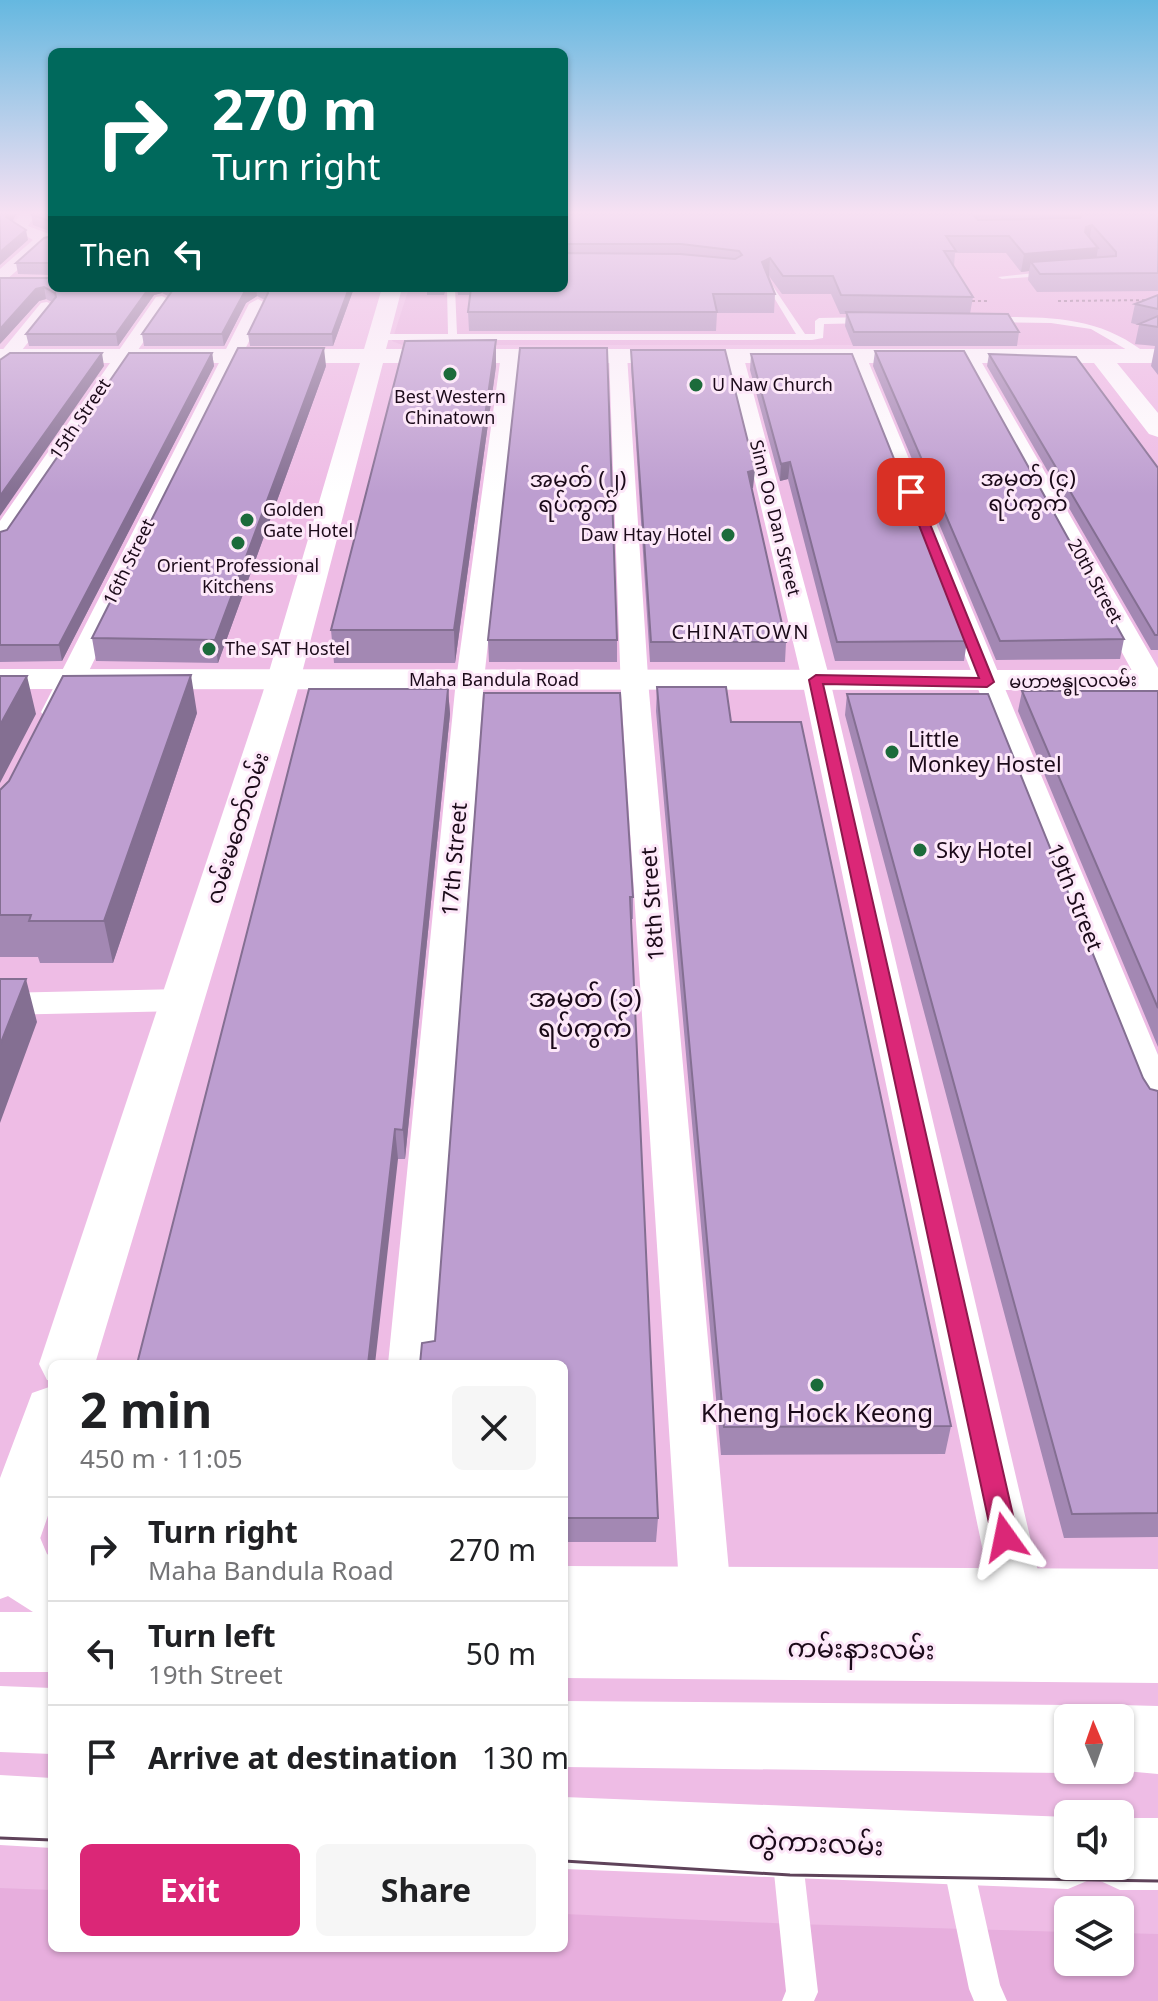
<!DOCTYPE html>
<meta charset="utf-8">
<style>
:root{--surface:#fff;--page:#f6f6f6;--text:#202124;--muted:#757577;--line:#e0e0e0;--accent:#db2777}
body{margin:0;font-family:"Noto Sans","Noto Sans Myanmar",sans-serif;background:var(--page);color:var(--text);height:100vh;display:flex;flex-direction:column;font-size:30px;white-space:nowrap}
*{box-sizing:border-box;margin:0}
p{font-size:26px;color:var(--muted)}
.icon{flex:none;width:44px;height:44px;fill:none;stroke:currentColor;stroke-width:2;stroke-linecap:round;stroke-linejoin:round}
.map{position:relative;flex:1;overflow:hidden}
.details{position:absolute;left:48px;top:1360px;width:520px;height:592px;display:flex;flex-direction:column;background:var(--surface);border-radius:12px;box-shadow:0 2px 6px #0004}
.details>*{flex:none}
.top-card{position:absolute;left:48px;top:48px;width:520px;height:244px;border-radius:12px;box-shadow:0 2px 6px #0004;background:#00695c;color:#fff;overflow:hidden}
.needle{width:52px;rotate:358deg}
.tools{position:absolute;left:1054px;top:1704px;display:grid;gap:16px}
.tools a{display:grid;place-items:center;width:80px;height:80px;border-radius:12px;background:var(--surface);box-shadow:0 2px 6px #0004;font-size:40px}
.pin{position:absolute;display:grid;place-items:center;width:68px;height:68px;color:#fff;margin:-34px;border-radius:16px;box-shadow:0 4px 12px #0006}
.me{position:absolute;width:88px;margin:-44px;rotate:348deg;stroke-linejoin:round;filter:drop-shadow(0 0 6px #0008)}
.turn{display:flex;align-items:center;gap:28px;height:168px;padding:0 32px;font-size:36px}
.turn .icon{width:104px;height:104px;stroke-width:2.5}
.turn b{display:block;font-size:56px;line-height:68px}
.then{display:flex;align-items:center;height:76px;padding:0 32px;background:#0003;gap:16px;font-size:30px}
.round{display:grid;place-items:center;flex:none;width:84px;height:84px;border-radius:12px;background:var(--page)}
.summary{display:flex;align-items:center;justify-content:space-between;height:136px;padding:0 32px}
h1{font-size:48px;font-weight:700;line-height:60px}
.cta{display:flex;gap:16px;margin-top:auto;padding:16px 32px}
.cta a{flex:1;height:92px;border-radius:12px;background:var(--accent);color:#fff;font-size:32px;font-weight:700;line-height:92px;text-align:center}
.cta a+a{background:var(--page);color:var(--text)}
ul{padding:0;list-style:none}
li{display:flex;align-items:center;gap:24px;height:104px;padding:0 32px;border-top:2px solid var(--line)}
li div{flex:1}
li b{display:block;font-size:30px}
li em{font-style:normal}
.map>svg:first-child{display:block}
</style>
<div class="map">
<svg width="1158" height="2001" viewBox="0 0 1158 2001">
<rect width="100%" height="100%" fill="#eebce5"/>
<path fill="#e7aedd" d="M1158,214v131h-756l-10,-4 17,-53h155z
M0,1888l52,2v58h512v-34l230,10 274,8v30h52v-29l38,1v67h-1158z"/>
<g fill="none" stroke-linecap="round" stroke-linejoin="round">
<path stroke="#84637f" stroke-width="2" stroke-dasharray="3 3" stroke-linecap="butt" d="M966,301h22
M1058,301l100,-1"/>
<path fill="#fff" fill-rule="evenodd" d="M1054,271l3,4 -55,4 -4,-2z
M768,279l37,55h10v-13l4,-3 51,-1 4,3 -4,3 -46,1 -1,14 -11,2h-433l-5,-3 5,-3h69l-1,-46h8l2,46h339l-32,-53z
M988,317c60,0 112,-2 161,39l-8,2 -50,-29 -40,-6 -66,-1z
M787,1838l10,5 5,10 16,139 -4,9h-32l4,-10 -14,-138 5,-10z
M958,1849l10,5 5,10 27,121 7,16h-33l-5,-12 -26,-125 5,-10z"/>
<path fill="#fff" fill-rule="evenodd" d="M21,214h15l-8,12 24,9v10l-7,1 -39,34 -6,2v-13l33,-29 -22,-13z
M162,296l9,5 -163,242 -8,2v-24l156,-224z
M258,299l9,5 -198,408 -4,6 -10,2 -10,-2 -4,-6 208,-408z
M47,302l9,5 -49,62 -7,2v-18l41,-50z
M510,349l9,6 -35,325 -50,684h-46l68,-684 45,-325z
M618,349l9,6 22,337 84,923 -7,17 -19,7 -19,-7 -7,-17 -60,-923 -12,-337z
M734,349l9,6 87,325 218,934 -7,17 -19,7 -19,-7 -7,-17 -194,-934 -77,-325z
M857,350l9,6 292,699v59l-14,-4 -5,-9 -291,-745z
M969,350l9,6 180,312v18h-17l-4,-6 -177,-324z
M182,989l13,3 5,8 -5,8 -13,3 -182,4v-22z"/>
<path fill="#fff" fill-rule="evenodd" d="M382,288h20l-16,61h772v14h-41l41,50v24l-9,-3 -55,-71h-711l-86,329 -202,672h-43v17l-5,-1 -8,-16 224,-672 97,-329h-360v-14h364z
M52,1386v118l-30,87 -22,8v-121l32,-85z
M0,1775l52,3v70l-52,-3z
M564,1797l504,20v49h52v-48h38v72h-38l-26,-12 -26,11 -504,-20z"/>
<path fill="#fff" fill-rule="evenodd" d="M0,669l1158,1v20l-1158,-1z
M11,1513l22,8 14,33 5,3v115h-52v-60h33l-33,-21v-74z
M564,1566l594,3v114l-594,-5z
M0,1686l52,2v66l-52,-2z
M564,1701l504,4 25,13h-25v52h6l-6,3 -504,-6z
M1120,1705l38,1v68l-44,-4h6v-52h-25z"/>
<path stroke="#5f435a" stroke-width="3" d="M0,1838l52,2
M564,1861l226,14 368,6"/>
</g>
<path fill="#a388b3" d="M31,214h21v18l-19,-7z
M564,214h594v77l-121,1 -9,-12 1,-9 -8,1 -15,-19h-51l-1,13 19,31 -3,17 49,18 -2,14h-164l-8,-20 1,-12h-6l-9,-20h-49l-13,-18 6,18 -1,19h-57l-1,18h-247l-1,-19 2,-17h-12l-1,-7h107z
M52,236v52h302l-21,58h-83l-2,-12 17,-34 -8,-4 -11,7 -22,43h-80l-2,-12 26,-38 -6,-3 -8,2 -36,51h-89l-3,-12 26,-32 -6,-3 -7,2 -39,43 52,-66v-3l-34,-1 -2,-11z
M427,288h19l-2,7h-17z
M1158,295v80l-7,-9 4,-20 -20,-2 4,-19 -8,-2 4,-19z
M496,340v26l-41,297h-121l-3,-33z
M631,350l122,138h-1l34,154 -1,20h-135l-19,-296z
M875,351l249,288 -4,20 -124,1 -123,-294z
M212,353l2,13 -152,295 -62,1v-130l7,-2z
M751,354l216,287 -3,20h-129l-47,-182 -8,2 -30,-111z
M989,354l169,114v182h-7l-164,-284z
M326,366l-108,297 -122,-2 -4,-23z
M488,640h129v22h-128z
M657,687l74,35 220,704 -6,28 -224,1 -65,-744z
M448,689l2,25 -45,445h-7l-261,205z
M1022,691h136v356l-140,-336z
M484,693l149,204v22h-2l27,599 -2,24h-92v-178z
M847,694l303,395 8,2v446l-94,1 -219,-823z
M197,713l-84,250h-73l-2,-6h-38v-167z"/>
<path fill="#846f92" d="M8,214h9l-9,14 -2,-11z
M1092,225l-3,17 -6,2 3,-17z
M26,230l2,10 -28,25v-13z
M1098,248l-3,18 -64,-4 -2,9 -8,1 3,-18z
M770,258l-1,18 -8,4 1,-18z
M44,287l2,12 -7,2 -39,43v-15l36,-40z
M149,288h12l1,5 -8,2 -36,51 -2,-12z
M250,288h6l1,8 -11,7 -22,43 -2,-12 23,-43z
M349,288h5l-21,58 -1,-12z
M496,340v26l-41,297 -1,-33z
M324,348l2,18 -108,297 -3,-23z
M102,353l2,13 -104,150v-20z
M212,353l2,13 -152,295 -3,-16z
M790,462l-2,17 -8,2 1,-17z
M755,470l-2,18 -6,1 1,-17z
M191,675l6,38 -84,250 -9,-42z
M27,676l9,38 -36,69v-58z
M448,689l2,25 -45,445 -2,-29z
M26,979l11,43 -37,101v-78z
M395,1129l3,30 -23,205h-7z"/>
<path fill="#bd9ed0" stroke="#846f92" stroke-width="2" d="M0,214h8l-2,3 20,13 -26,22z
M31,214h21v8z
M564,214h409l5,6 102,-2 2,-4h76v59l-118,1 -9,-12 85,-6v-4l-24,-27 -6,2 -1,5 13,16 -74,6 -15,-18h-63l10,15h-12l29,46 -132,-2 -8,-19h-50l-13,-18 -8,4 13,32h-62l4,18h-249l3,-24h93v-35l116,1 55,5 7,-4 -3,-4 -58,-7h-117z
M52,236v52h97l-33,46h-90l30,-37 -1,-4 -11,-6 -8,2 -36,40v-51h52v-15h-36l28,-25z
M171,288h79l-5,3 -23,43h-80l30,-43z
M263,288h86l-17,46h-84l20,-41 -1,-3z
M1158,295v14l-23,-5z
M846,312l162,2 11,18h-165z
M1158,316v11l-19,-3z
M496,340l-42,290h-123l74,-289z
M238,348h86l-109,292 -123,-2z
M520,348h87l10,292h-129z
M631,350h94l30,120 -7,2 38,170h-135z
M875,351h89l160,288 -124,2z
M10,353h92l-102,143v-136z
M129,353h83l-153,292h-59v-113l7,-2z
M751,354h101l115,287 -130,1 -47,-180 -9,2z
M989,354l87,3 82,111v167h-3z
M191,675l-87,246h-75l2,-6h-31v-125l9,-9 54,-105z
M0,676h27l-27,49z
M657,687h69l5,35h70l150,704 -227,1z
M309,689h139l-45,441 -8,-1 -27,235h-231z
M1022,691h136v317z
M484,693h136l13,204h-3l28,621h-94v-154h-144l2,-21 13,-2z
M847,694h141l155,384 7,11 8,2v422l-86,1z
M0,979h26l-26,66z"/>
<linearGradient id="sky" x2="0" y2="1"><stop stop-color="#65b8e0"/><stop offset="0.43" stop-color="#f7e1f3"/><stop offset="1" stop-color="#f7e1f3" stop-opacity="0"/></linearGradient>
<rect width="1158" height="494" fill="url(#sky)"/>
<path fill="#db2777" stroke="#8e194d" stroke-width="2" d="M911,488l6,4 77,190 -7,5 -164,-3 195,853 -4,8 -9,3 -9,-3 -4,-8 -183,-857 7,-5 163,3 -73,-186z"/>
<g fill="#1c6b3b" stroke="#fde8f9" stroke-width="3">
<circle cx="450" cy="374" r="8"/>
<circle cx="696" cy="385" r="8"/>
<circle cx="247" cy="520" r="8"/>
<circle cx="728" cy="535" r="8"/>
<circle cx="238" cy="543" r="8"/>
<circle cx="209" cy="649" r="8"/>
<circle cx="892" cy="752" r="8"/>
<circle cx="920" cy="850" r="8"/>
<circle cx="817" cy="1385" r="8"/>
</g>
<g text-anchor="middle" stroke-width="6" stroke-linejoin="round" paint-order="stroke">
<g font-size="18" fill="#1b0a19" stroke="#fde8f9" text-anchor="start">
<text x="712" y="391">U Naw Church</text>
<text x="450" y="403" text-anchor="middle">Best Western<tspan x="450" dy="21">Chinatown</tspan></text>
<text x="263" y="516">Golden<tspan x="263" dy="21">Gate Hotel</tspan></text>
<text x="712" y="541" text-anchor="end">Daw Htay Hotel</text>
<text x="238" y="572" text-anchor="middle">Orient Professional<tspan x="238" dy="21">Kitchens</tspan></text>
<text x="225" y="655">The SAT Hostel</text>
</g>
<g font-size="18" fill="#1b0a19" stroke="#fde8f9">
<text transform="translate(80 419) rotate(-56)" y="6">15th Street</text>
<text transform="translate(775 518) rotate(76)" y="6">Sinn Oo Dan Street</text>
<text transform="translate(129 562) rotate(-64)" y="6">16th Street</text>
<text transform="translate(1095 581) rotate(61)" y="6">20th Street</text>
<text x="494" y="686">Maha Bandula Road</text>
<text transform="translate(1073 681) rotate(-1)" y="6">မဟာဗန္ဓုလလမ်း</text>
</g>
<g font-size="20" letter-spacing="2" fill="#1b0a19" stroke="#fde8f9">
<text x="741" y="639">CHINATOWN</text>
</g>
<g font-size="22" fill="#1b0a19" stroke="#fde8f9">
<text x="1028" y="486">အမှတ် (၄)<tspan x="1028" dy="25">ရပ်ကွက်</tspan></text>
<text x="578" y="487">အမှတ် (၂)<tspan x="578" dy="25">ရပ်ကွက်</tspan></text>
</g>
<g font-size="22" fill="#1b0a19" stroke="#fde8f9" text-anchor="start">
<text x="908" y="747">Little<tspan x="908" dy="25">Monkey Hostel</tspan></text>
<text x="936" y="858">Sky Hotel</text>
</g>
<g font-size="22" fill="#1b0a19" stroke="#fde8f9">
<text transform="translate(237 828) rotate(-72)" y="8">လမ်းမတော်လမ်း</text>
<text transform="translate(454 859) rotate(-85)" y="8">17th Street</text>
<text transform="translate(1075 897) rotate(68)" y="8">19th Street</text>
<text transform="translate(652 904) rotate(-94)" y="8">18th Street</text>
</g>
<g font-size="26" fill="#1b0a19" stroke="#fde8f9">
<text x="585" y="1007">အမှတ် (၁)<tspan x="585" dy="30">ရပ်ကွက်</tspan></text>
</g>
<g font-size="26" fill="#1b0a19" stroke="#fde8f9">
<text x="817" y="1422">Kheng Hock Keong</text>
</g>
<g font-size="26" fill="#1b0a19" stroke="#fde8f9">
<text transform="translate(861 1649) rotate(1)" y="9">ကမ်းနားလမ်း</text>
<text transform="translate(816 1843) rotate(3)" y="9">တွဲကားလမ်း</text>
</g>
</g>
</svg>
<div class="tools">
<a><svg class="needle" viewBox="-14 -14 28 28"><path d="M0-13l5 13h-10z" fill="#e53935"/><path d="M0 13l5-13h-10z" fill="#757577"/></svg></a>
<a><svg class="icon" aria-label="sound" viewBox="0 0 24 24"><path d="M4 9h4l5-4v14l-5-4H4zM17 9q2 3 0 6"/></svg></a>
<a><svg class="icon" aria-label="layers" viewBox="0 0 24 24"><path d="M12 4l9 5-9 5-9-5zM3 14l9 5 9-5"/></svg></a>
</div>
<div class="pin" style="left:911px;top:492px;background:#d93025"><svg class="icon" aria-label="arrive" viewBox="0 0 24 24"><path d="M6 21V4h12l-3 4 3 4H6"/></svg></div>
<svg class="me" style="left:1005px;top:1537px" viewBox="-20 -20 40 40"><path d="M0-17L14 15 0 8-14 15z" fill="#db2777" stroke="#fff" stroke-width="4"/></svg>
<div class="top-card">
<div class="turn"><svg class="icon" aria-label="right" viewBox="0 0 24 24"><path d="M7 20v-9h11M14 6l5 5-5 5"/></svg><div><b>270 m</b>Turn right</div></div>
<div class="then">Then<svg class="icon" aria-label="left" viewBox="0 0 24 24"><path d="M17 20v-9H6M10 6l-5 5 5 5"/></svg></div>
</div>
<section class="details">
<div class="summary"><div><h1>2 min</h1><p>450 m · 11:05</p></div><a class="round"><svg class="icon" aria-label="close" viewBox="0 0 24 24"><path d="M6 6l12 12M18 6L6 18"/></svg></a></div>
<ul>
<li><svg class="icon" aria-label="right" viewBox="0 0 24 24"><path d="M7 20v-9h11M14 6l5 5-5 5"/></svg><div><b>Turn right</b><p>Maha Bandula Road</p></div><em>270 m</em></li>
<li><svg class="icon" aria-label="left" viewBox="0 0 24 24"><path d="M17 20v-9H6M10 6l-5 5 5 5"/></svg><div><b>Turn left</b><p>19th Street</p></div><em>50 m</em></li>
<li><svg class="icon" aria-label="arrive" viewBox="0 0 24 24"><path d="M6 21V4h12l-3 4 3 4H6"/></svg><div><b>Arrive at destination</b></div><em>130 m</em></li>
</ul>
<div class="cta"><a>Exit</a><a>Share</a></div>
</section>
</div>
